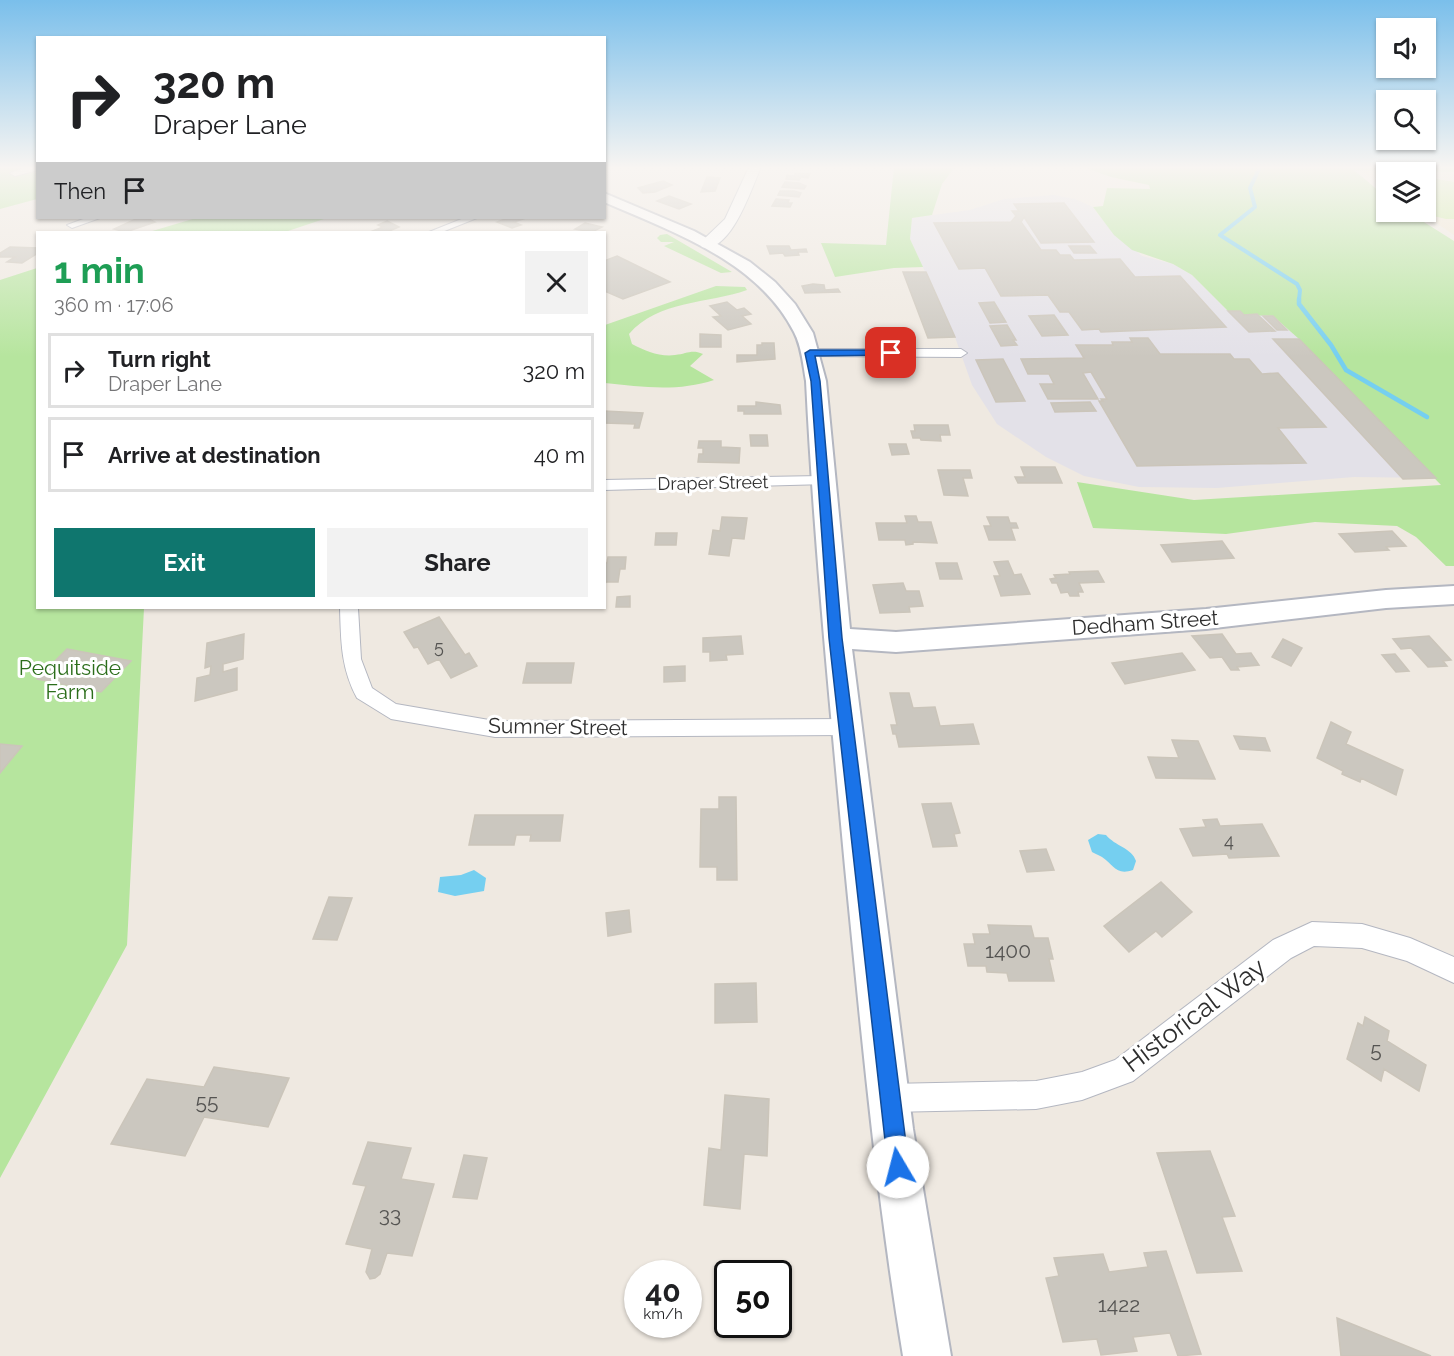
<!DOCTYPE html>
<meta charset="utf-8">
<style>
:root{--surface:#fff;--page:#f2f2f2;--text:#202124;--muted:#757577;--line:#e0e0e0;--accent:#0f766e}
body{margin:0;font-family:Raleway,sans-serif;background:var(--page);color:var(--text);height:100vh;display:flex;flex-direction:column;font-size:22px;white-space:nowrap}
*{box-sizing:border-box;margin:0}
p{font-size:20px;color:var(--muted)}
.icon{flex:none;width:33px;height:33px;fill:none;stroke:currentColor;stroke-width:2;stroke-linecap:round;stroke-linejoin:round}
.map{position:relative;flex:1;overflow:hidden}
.sheet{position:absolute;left:36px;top:231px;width:570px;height:378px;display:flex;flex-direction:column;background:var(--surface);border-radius:0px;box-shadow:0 2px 4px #0004}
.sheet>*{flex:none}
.guide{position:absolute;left:36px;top:36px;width:570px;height:183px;border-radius:0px;box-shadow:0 2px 4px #0004;background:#fff;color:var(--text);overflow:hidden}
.tools{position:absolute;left:1376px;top:18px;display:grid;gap:12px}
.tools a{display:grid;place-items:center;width:60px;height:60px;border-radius:0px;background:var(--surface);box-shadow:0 2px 4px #0004;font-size:30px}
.speed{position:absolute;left:624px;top:1260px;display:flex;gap:12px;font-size:30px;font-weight:700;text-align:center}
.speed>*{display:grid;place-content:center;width:78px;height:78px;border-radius:50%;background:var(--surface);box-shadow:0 2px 4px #0004;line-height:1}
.speed small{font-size:15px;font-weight:400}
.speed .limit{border:3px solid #111;border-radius:9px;background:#fff;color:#111}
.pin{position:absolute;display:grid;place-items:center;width:51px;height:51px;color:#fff;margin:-26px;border-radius:12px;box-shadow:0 3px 9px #0006}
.me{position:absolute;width:66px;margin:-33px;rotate:352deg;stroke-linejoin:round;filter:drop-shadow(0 0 4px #0008)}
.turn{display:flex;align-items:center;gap:21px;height:126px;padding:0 18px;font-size:27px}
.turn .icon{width:78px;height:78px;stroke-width:2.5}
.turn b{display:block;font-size:42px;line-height:51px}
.then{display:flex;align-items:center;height:57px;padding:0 18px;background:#0003;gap:12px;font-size:22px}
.round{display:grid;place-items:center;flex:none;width:63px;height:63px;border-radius:0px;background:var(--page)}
.headline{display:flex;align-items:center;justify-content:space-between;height:102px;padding:0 18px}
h1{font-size:36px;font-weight:700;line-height:45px;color:#1e9e55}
.button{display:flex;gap:12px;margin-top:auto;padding:12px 18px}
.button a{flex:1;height:69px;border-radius:0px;background:var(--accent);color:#fff;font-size:24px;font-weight:700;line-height:69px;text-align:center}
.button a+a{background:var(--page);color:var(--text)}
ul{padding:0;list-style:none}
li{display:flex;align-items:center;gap:18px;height:75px;margin:0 12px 9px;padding:0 6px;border:3px solid var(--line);border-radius:0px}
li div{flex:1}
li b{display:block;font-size:22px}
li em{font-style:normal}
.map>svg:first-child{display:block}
</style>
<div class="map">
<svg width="1454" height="1356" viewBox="0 0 1454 1356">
<rect width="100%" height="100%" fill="#efe9e1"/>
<path fill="#e3e1e8" d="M1054,195l21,4 18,8 5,8 44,41 31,8 19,11 36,36 45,5 26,23 137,139 -82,-1 -137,11 -78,-1 -55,-11 -38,-19 -49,-33 -25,-39 -17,-48 -45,-98 2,-21 58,-8 34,-11z"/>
<path fill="#f0e6d1" d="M1356,167h98v68l-34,-23h5v-40h-39v16z"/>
<path fill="#b6e59e" d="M0,167h17l20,6v26l-37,10z
M894,167h61l-13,17 -10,31 -20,3 -2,21 13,28 -29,1 -59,9 -14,-34 65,2z
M1083,167h371v5l-100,-2 32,27v15h22l46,29v325h-8l-30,-29 -19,-11 -82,-4 -89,12 -133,-6 -16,-46 117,18 247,-15 -142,-146 -26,-23 -29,-1 -4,-4h-12l-36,-36 -19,-11 -41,-14 -18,-15 -21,-28 10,-1 4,-18 43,1 -1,-4 -38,-8z
M196,218h131l-42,14h-136z
M667,234l65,38 -11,1 -55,-26 -2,-1 10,-4h-13l-4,-4 3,-3z
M37,268l1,340h106l-17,337 -127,233v-898z
M716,286l29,1 2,3c-39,14 -89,10 -118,44l3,10c13,7 28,13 43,11 12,-1 16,-6 28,-1l-13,12 24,14c-36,12 -73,7 -109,3v-58z"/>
<path fill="#c9ec9a" d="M1425,177l29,5v37h-8l-29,-7h8z"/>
<path fill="#75cff0" d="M1098,834l8,1c9,11 26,13 30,26l-3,9c-17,6 -19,-5 -31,-13 -3,-2 -7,-3 -10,-5l-4,-12z
M474,870l12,8 -2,13 -29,5 -17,-4 2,-15 21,-2z"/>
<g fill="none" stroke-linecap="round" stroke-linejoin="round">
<path stroke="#75cff0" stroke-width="4" d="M1260,167l-10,21 5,19 -35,28 77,49 3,6 -1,10"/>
<path stroke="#75cff0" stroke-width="4.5" d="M1299,299v5l32,41 15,25 81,47"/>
</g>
<path fill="#cbc7bf" stroke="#cbc5ba" stroke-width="1.5" d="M796,173l14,1 -2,4 -7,-1 -2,3 -13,-1 1,-4 7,1z
M707,177l13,1 -5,13 -14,1z
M663,181l9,4 -17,7 -12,1 -5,-5z
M785,182l14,1 7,3 -2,3 -22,-2z
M780,191h14l7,2 -2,4 -21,-2z
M669,196l22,8 -12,5 -22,-8z
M776,199l13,1 -1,3h4l-2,4 -18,-1z
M1064,203l30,39 -53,1 -17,-26 -3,5 20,28h15l4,5h10l4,5 46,-1 15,18 45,-1 46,51 -125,5 -2,-3 -17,1 -13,-18h-9l-12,-17 -47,1 -16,-28 -26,1 -25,-46 77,-1 5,-6 -4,-5h7l-5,-7z
M138,218h9l8,4 -29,10 -12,-3z
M508,218h18l-12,4 7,3 -9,3 -15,-6z
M387,221l12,6 -12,5h-17l13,-5 -5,-2z
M585,223l17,4 -10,5 -17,-3z
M767,246h22l2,4 15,-1 1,3h-9l1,3 -14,1 -2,-3 -13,1z
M1069,246h21l6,7h-22z
M10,247l28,1 -2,2 2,3 -16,10 -15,-1 8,-5h-15v-4z
M617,256l53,26 -47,17 -16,-7 -3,-1v-30z
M903,272h23l29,65 -27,1z
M813,284l11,1 1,5 13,-1 2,3 -35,1 -3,-7z
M727,302l10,8 7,-2 7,6 -9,2 9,8 -23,6 -15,-13 8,-1 -11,-10z
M994,302l12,20 -16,1 -11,-20z
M1228,311h12l4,4 13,-1 18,17 -26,1z
M1054,315l14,20 -26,1 -13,-20z
M1263,316h10l14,14h-10z
M1007,325l9,15h-3l4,5 -16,1 -11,-20z
M700,334l21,1v12h-21z
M1130,338h18l12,16h70l4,5h15l13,15 16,-1 48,54 -48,1 28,35 -169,3 -38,-65h4l-2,-2h6l-16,-27 -8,1 15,26h-50l-8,-15h14l-5,-10h-21l-7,-15 63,-1 -8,-13h37l-1,-3h20z
M1273,339h26l137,139 -33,1z
M762,343h12l1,16 -38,3v-7h20v-10h5z
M1003,359l22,42 -29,1 -20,-42z
M756,402l24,3 1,9h-37v-3h-6v-5h18z
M1090,402l6,9 -41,1 -4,-9z
M604,411l39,2 -4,15h-5l1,-4 -31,-1z
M914,425h34l2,10h-10l1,6 -20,-1 -1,-2h-7l-2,-7h4z
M750,435h17l1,11h-17z
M699,441h22v6l19,1 -1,15 -41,-1 1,-8h4v-6h-5z
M889,444h17l3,10 -17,1z
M1021,467h34l7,16h-44l-3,-6h10z
M938,470h32l2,8h-9l5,18 -24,-1z
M905,516h11l2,6h13l6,21 -24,-1v2l-7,1 -1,-5h-26l-3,-17h31z
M722,517l25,1 -3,21 -12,-1 -3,18 -20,-2 4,-24 7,1z
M987,517h21l2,6h6l2,5h-7l4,12h-26l-5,-14h7z
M1392,531l14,15 -20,1 3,3 -34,2 -16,-18z
M656,533h21l-1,12h-21z
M1222,541l12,17 -62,4 -11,-17z
M608,557h18l-1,12h-5l-2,13h-12l-2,3v-22h3z
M1008,561l6,14 7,-1 9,20 -29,2 -7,-20h6l-6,-14z
M936,563h21l5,16h-22z
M1098,571l6,11 -25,1 4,9h-5l1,4h-9l-2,-4 -7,1 -4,-10h-5l-2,-4 6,-1 -2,-3 16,-1 -1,-2z
M903,583l3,8h13l4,15 -14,1 1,5 -30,1 -7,-28z
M630,596v11h-14l1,-10z
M439,617l26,38 4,-2 8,13 -26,12 -12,-19 -11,5 -10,-17 -4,1 -10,-16z
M244,634l-1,25 -20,5v8l14,-4v22l-42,11 2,-23 13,-3 1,-9 -6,2 2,-25z
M1222,634l14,20 15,-1 8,12 -22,2 2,3h-8l-9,-13 -12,1 -18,-22z
M741,636l2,18 -17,1 1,5 -17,1v-9h-7v-14z
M1429,636l22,24 -8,1 4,5 -19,1 -17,-19 -10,1 -8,-10z
M1283,639l19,9 -11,18 -19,-9z
M67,649l64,12 -30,31 -64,-13z
M1182,653l13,17 -70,14 -13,-21z
M1395,654l14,17 -13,1 -14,-17z
M527,663h47l-3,20h-48z
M685,666v15l-21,1v-15z
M890,693h19l4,15 22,-1 5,19 33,-2 6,20 -80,3 -3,-13h-3l-2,-9h6z
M1331,722l20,10 -5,12 57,26 -7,25 -35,-17 -1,4 -18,-8 1,-3 -26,-13z
M1234,736l31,2 5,13 -30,-2z
M1172,740l26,1 17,38 -59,-1 -8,-21 31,1z
M0,744l22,2 -22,27z
M719,797h17l1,83h-20v-13h-17l1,-58h18z
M951,803l9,30 -6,1 3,12 -24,1 -11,-43z
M475,815h88l-3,26h-30l1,-6h-15l-2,10h-45z
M1217,819l3,7 42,-2 17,32 -50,2 -2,-4 -34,2 -13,-27 26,-2 -3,-7z
M1046,849l8,21 -27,2 -7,-21z
M1161,882l31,30 -30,25 -6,-6 -27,21 -25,-26z
M329,897l23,1 -15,42 -24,-1z
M629,910l2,22 -23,4 -2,-23z
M988,925l43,1 3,12h14l5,21h-4l5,22h-45l-2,-8 -20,-1 -1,-6h-18l-4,-22h11l-2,-10h17z
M756,983l1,39 -42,1v-39z
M1365,1017l24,14 -2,10 39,24 -7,26 -35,-22 -3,12 -34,-22 11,-36 5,3z
M214,1067l75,11 -21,49 -64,-10 -19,39 -74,-12 36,-65 57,8z
M725,1095l44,4 -2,57 -23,-2 -4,55 -36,-4 5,-57 12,2z
M368,1142l43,6 -10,31 33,5 -22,72 -25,-3 -7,21 -5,4 -5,1 -4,-7 6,-23 -26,-5 20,-58 -13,-2z
M1210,1151l25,65 -13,1 20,54 -45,2 -40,-120z
M464,1155l23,3 -10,41 -24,-2z
M1166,1251l35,103 -23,2 -8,-23 -37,4 4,14 -36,4 -4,-16 -34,3 -17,-64 13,-2 -5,-18 49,-4 6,18 39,-5 -4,-14z
M1337,1318l94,38h-90z"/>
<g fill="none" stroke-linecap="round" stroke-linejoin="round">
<defs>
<path id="minor" d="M28,167h10v3l-23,6 -5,-3z
M86,218h14l-28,10 -5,-3z
M464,218h13l-35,14h-13z
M810,349h151l6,4 -6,4 -156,-1 -1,-3z
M822,476l5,2 3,3 -3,3 -223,6v-10z
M340,608h18l3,51 11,29 24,16 99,17 351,-2 7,2 3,6 -3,6 -7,2 -351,2 -104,-18 -34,-21c-16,-30 -16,-56 -17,-90z
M1312,922l50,2 48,14 44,19v26l-47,-22 -45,-13 -48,-2 -23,12 -158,123 -51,19 -46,9 -147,3 -10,-4 -4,-10 4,-10 10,-4 147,-3 46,-9 33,-12 158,-120z"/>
<path id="tertiary" d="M749,167h12c-9,20 -30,87 -59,80l-2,-3 2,-3 23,-22z"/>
<path id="secondary" d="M604,193l90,38 56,31 25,20 20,22 18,29 13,48 24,248 46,3 310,-23 180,-19 68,-4v18l-68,4 -180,21 -310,23 -44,-3 61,480 38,227h-48c-27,-162 -42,-326 -58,-489 -15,-163 -31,-323 -39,-486 -3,-16 -4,-34 -12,-49 -36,-71 -121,-100 -190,-130z"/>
</defs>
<use href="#minor" stroke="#b4b7c1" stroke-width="2"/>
<use href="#tertiary" stroke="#b4b7c1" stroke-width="2"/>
<use href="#secondary" stroke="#b4b7c1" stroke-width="4"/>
<use href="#minor" fill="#fff" fill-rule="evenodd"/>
<use href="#tertiary" fill="#fff" fill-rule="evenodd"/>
<use href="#secondary" fill="#fff" fill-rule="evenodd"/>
</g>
<linearGradient id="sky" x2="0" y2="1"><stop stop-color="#7abfeb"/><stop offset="0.47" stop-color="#f8f5f2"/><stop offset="1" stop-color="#f8f5f2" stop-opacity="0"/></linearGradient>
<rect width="1454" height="357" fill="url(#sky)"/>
<path fill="#1a73e8" stroke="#114b97" stroke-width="1.5" d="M891,350l3,1v4l-79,1 5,25 22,257 67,529 -3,8 -8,3 -7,-3 -3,-8 -59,-529 -18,-257 -6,-28 5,-3z"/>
<g text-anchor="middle" stroke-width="6" stroke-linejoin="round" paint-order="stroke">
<g font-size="18" fill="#2e2e2e" stroke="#fff">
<text transform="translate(713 483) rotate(-1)" y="6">Draper Street</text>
</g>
<g font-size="18" fill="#555452">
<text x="439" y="653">5</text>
<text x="1229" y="847">4</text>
</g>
<g font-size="21" fill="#2e2e2e" stroke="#fff">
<text transform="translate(1145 623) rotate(-4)" y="7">Dedham Street</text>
<text transform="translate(558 727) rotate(1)" y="7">Sumner Street</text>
</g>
<g font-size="21" fill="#2c6e1b" stroke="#fff">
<text x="70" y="675">Pequitside<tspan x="70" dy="24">Farm</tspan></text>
</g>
<g font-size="21" fill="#555452">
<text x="1008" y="958">1400</text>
<text x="1376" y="1057">5</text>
<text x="207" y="1109">55</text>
<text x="390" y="1222">33</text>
<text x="1119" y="1312">1422</text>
</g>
<g font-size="26" fill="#2e2e2e" stroke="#fff">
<text transform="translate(1194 1015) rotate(-37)" y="9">Historical Way</text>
</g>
</g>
</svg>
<div class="tools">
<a><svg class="icon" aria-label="sound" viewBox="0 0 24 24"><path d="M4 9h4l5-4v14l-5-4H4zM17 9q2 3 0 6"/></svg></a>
<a><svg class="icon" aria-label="search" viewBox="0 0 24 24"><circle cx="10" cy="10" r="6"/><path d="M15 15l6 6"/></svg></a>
<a><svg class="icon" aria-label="layers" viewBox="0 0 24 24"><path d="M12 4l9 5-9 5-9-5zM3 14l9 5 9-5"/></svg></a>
</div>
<div class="speed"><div>40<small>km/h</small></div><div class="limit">50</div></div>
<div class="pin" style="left:891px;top:353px;background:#d93025"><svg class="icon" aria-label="arrive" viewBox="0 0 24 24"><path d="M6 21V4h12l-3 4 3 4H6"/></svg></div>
<svg class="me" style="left:898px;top:1167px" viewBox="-20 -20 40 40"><circle r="19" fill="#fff"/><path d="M0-13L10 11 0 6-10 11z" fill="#1a73e8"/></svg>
<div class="guide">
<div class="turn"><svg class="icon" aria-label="right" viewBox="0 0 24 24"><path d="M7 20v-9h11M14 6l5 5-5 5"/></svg><div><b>320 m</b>Draper Lane</div></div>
<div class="then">Then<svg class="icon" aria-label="arrive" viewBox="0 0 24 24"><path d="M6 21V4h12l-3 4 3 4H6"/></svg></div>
</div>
<section class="sheet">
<div class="headline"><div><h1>1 min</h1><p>360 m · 17:06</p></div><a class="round"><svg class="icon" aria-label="close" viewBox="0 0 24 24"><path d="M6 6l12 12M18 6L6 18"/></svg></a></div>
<ul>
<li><svg class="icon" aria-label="right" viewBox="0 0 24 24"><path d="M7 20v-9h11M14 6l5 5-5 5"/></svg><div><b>Turn right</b><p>Draper Lane</p></div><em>320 m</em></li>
<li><svg class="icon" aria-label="arrive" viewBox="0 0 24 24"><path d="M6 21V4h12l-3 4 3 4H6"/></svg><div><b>Arrive at destination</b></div><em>40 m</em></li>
</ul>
<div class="button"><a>Exit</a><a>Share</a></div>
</section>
</div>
